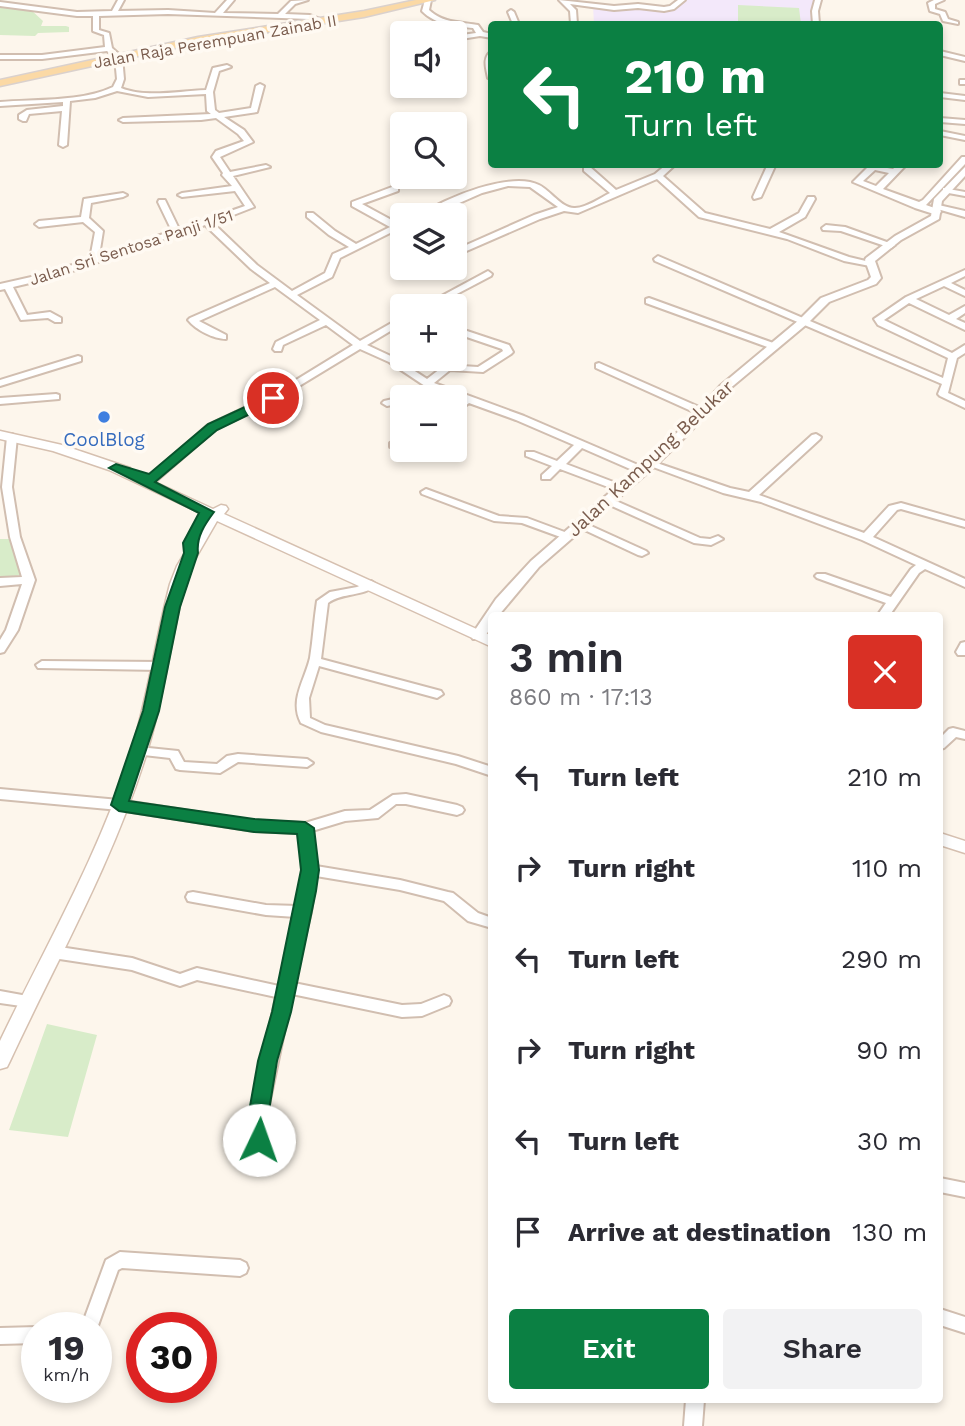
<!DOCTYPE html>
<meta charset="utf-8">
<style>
:root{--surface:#fff;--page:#f2f2f3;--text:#2b2b33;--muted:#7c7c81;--accent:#0b8043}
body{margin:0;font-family:"Work Sans",sans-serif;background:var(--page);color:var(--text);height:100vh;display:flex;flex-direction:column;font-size:26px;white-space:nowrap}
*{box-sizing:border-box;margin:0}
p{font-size:23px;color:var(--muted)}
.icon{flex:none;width:38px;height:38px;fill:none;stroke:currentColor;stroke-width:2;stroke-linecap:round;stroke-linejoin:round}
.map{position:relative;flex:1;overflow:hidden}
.drawer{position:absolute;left:488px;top:612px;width:455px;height:791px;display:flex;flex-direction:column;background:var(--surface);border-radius:7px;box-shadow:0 4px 10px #0003}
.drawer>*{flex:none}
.top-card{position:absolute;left:488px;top:21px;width:455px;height:147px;border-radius:7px;box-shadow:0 4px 10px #0003;background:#0b8043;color:#fff;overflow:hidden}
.fabs{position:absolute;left:390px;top:21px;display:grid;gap:14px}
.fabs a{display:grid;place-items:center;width:77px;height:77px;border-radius:7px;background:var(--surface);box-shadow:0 4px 10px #0003;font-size:35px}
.speed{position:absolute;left:21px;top:1312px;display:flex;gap:14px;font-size:35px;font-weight:700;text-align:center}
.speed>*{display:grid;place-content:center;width:91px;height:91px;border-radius:50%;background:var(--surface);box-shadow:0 4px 10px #0003;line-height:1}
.speed small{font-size:18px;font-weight:400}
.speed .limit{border:10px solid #d22;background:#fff;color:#111}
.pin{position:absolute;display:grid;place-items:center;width:60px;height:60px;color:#fff;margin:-30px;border:4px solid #fff;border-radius:50%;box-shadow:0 2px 7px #0007}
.me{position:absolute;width:77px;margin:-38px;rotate:3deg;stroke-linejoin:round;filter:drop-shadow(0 0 5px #0008)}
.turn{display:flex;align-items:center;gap:24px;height:147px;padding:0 21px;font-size:32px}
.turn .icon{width:91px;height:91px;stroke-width:2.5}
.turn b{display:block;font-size:49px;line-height:60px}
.round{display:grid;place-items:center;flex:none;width:74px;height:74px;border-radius:7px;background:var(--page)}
.overview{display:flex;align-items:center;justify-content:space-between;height:119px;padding:0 21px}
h1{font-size:42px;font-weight:600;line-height:52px}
.button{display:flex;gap:14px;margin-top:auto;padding:14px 21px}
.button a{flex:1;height:80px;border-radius:7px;background:var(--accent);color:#fff;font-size:28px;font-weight:600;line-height:80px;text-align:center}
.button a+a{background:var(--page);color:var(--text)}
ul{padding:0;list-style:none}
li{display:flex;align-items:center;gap:21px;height:91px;padding:0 21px}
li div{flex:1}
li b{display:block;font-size:26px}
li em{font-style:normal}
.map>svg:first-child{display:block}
</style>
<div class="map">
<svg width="965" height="1426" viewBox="0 0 965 1426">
<rect width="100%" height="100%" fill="#fdf6ec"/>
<path fill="#f3e8fa" d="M685,0h131l-4,10 2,14h-220l-1,-18 73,5 10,-3z"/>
<path fill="#d8ecc9" d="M3,5l27,4 13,12 -2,5h25l3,1v5l-31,1 -3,3 -35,-1v-27z
M738,5l61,3 2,16h-63z
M0,539h11l12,36 -23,2z
M47,1024l50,11 -29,102 -59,-7z"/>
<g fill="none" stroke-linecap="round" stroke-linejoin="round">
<defs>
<path id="minor" d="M118,0h6l-6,11 50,-1 47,3 12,-13h7l-11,13 55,1 13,-13 17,-1 -13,4 -10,10 25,1 13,5v2l-14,-3 -141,-5 -69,2v14l10,3 3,15 10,9 2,22 -3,9c25,10 58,3 85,2l7,-22 14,-3 4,2 -12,4 -6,21 2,18 4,3 32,-5 5,-22 4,-2 4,2 -7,26 -33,5 20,13 9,12 -33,15 10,15 36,-7 4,2 -37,9 21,31 -41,16 44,42 35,26 33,-18 8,-19 16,-7 -20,-12 -22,-18v-4h6l22,18 21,13 34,-17 -38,-21v-4l40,-15h6v4l-36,13 35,19 5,-1v5l-62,31 -8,19 -35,18 63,46 42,-24v7l-35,21 28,13 32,21 18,-14 33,2 25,-16 -1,-2 -47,-16v-6l54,18 4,7 -2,2 -28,18 -33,-2 -16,13 90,33 121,52v4h-8l-55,-24 -16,16 58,22 1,2 -1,2h-8l-56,-21 -10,10h-8v-4l10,-9 -26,-10v-4h8l23,9 17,-16 -58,-25 -47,-17 -14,11v-8l6,-6 -28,-10 -14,7h-12l18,-11 -36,-24 -29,-13 -84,51 -60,29 -60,52h-8v-4l60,-52 62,-29 83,-51 -27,-20 -43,20 -2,6h-6l-2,-2 3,-7 44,-22 -45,-33 -76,34 27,14v4c-12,0 -30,-9 -38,-19l2,-2 80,-35 -19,-14 -46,-44 -150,52 -42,10 14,28 23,-3 11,6v4h-6l-7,-4 -27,2 -16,-31 -5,1v-6l49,-11 41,-14 5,-27 -12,-10 -44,5 -4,-3 4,-3 42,-4 3,-18 39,-6 4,2 -4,2 -32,6 -2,15 14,13 -4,25 73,-25 -14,-29 1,-2h6l14,29 66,-23 -10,-15 -53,6 -4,-2 4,-2 50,-7 -10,-11 1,-2 -11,-16 4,-6 28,-10 -6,-7 -22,-16 -15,2 -78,2 -4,-2 4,-2 88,-4 -4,-3 -1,-17 -58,3 -31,-6 -22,7 -25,3 -3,44 -4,2 -4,-2 3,-34 -33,3 -3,7h-3l-4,-2v-4l8,-5 36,-4v-4l-63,4v-4c35,-3 82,0 113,-15l4,-8 -2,-21 -8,-7 -65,8h-42v-4h42l63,-8 -1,-12 -11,-4v-15h-16l-77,-10v-4l77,10 35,-1z
M425,0h6l-2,10c14,13 31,12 49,15l5,7 9,2v4l-12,-2 -25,4v-4l21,-3 -3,-5c-19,-2 -37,-3 -51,-17z
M559,0l55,6 24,-2 26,3 6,-1 8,-6h7l-11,9 -10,2 -26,-3 -24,2 -44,-6 6,6 1,14h-6l-1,-13z
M815,0h6l-3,11 1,13h-6l-1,-13z
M934,0h10l-9,4v5l10,3 3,7 10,3v2l-15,-3 -3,-7 -10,-3 -2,-8z
M511,10l3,2 5,12h-6l-5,-12z
M492,51v29l-4,-2c-2,-10 -6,-21 4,-27z
M940,51l25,6v4l-25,-6z
M960,80h5v4h-5z
M940,93l25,3v4l-25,-3z
M940,118l25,2v4l-25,-2z
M940,131l25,5v4l-25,-5z
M962,157h3v7l-39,41 14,5 1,2 -4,3 -22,-7 -62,-26 17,-17 23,4 5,-5h9l-24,25 36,13 4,-2zM875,170l14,3 -13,13 -13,-5z
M667,164h9l-13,12 42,37 65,16 29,-16 9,-16h6l1,2 -10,18 -26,15 70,25 25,6 -4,3 -26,-5 -57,-22 -88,-22 -42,-38 -79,34 -14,-2 -24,8 -85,37v-6l79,-35 24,-8 -28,-20 -22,-1 -26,7 -50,22h-11c23,-17 90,-44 118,-30 11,5 23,24 36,23 11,0 25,-10 35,-15l-26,-22v-4h6l26,23 39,-16z
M768,164h8l-15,33 -7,2 -1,-2z
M943,188l22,4v4l-22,-4z
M934,204l31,7v6l-31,-9z
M826,225l19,2 50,18 -4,3 -50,-17 -18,-1 -1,-2z
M658,256l285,122 5,-20 -70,-33 -4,-6 32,-22 59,-27v6l-14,7 14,7v6l-21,-10 -28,13 33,16 16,-9v7l-9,6 9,4v7l-56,-27 -25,17 68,33 13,-8v8l-8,5 -9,35 17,8v7l-25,-12 -2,-2 4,-10 -287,-123 -1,-2z
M488,271l4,3 -1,2 -57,30h-11z
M649,298l127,46 2,2 -2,2h-6l-124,-45v-4z
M78,356l3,1v4l-81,25v-6z
M599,363l107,47 1,2 -5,3 -4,-1 -102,-46v-4z
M56,394l3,1v4l-59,5v-6z
M402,397v6l-15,3 -5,-3 2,-2z
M12,434l5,3 -5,50 8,50 15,43 -17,50 -14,22 -4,1v-13l6,-10 16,-46 -22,2v-8l22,-1 -12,-40 -8,-50 5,-50z
M816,434l5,3 -1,2 -61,56 105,38 25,-27 12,-3 64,18v6l-64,-18 -4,1 -24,27 92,42v8l-40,-18 -6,4 -30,43h-12l9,-13 -69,-25 -2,-2 2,-2h8l66,23 20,-28 5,-4 -54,-25 -101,-38 -38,-9 -78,-29 5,-3 4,1 76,26 19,4 63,-57z
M402,436v7l-4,4h-8v-4z
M426,489l73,27 28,2 43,16 1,2 -5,3 -44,-16 -28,-2 -72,-27 -1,-2z
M607,497l93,41 10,1 8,-3 5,3 -12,6 -17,-2 -91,-41 -1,-2z
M580,521l66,30 2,2 -6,3 -4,-1 -62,-29 -1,-2 1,-2z
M371,581l6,4c-14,12 -34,7 -49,18l-7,56 120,32 2,3 -6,4 -118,-32 -10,32 1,20 15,7 133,31 34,11v9l-36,-12 -135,-32 -20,-9c-12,-23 4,-43 9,-65 3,-19 4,-38 7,-57l13,-9 27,-5z
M965,642v13h-7l-2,-3 5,-9z
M42,661l119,1 6,4 -6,4 -123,-2 -2,-3z
M953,728l12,3v8l-9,-2 -12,11 -4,1v-11l9,-9z
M139,747l39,4 6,11 33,2 10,-8 11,-2 69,5 6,4 -6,4 -69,-5 -18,11 -40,-3 -4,-1 -6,-11 -35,-4 -2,-3 2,-3z
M0,789l119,11 135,21 51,2 40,-12 25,-1 23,-15 13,-1 51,11 5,2 2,3 -2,3 -5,2 -51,-11h-10l-18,14 -33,3 -33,10 4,35 84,14 48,12 5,1 25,20 14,5v10l-24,-7 -24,-20 -44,-11 -84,-14 -5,36 -17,71 108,22 19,-1 23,-9 5,2 2,4 -2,4 -27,11 -20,1 -110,-23 -28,135 3,11 -3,5 -5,2 -5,-2 -6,-16 28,-132 -79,-17 -17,6 -48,-16 -79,-12 -5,-2 -2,-4 2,-4 5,-2 79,12 48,16 17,-6 82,18 17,-69 -30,-2 -73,-13 -5,-1 -2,-4 2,-4 5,-1 73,13 32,1 5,-36 -4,-37 -45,-2 -135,-21 -119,-11z
M0,991l33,6 2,4 -2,4 -5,2 -28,-4z
M940,1178l25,5v14l-25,-5z
M120,1252l120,8 6,3 2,5 -2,5 -6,3 -118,-8 -4,2 -22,61v-3h-15l25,-68z
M940,1309l25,8v16l-25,-8z
M37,1327l3,1h-3v15l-37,1v-16z
M686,1400h18l-2,26h-18z"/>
<path id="tertiary" d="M965,167v9l-23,25 -3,18 -38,21 -26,21 6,17 -5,6 -47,18 -22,22 -79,66 -39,43 -35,34 -115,100 -41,49h-6v10l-9,13h-10l-2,-3 25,-37 35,-38 115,-100 35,-32 39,-43 79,-66 22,-22 47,-18 3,-3 -6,-17 1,-2 29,-22 36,-20 3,-17z"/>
<path id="secondary" d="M0,431l62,14 68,23 1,3 82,38 8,-4 5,1 2,3 -4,5 268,122v11l-275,-126 -26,45 -6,18c-15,57 -21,115 -39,171 -33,107 -89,205 -136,306l-3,6 -7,2v-28c45,-94 99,-186 130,-286 18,-56 25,-114 40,-171l7,-18 30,-50 -98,-46 -56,-19 -53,-12z
M940,833l25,8v12l-25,-8z"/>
<path id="primary" d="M416,0h19l-71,17 -166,26 -198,43v-6l198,-43 166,-26z"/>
</defs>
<use href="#minor" stroke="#d1beb0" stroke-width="4"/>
<use href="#tertiary" stroke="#d1beb0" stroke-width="4"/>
<use href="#secondary" stroke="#d6c0b0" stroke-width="3"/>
<use href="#primary" stroke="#dad1cd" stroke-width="3"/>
<use href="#minor" fill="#fff" fill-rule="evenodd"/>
<use href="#tertiary" fill="#fff" fill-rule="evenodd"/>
<use href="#secondary" fill="#fff" fill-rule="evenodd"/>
<use href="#primary" fill="#fbd9a5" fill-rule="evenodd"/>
</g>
<path fill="#0b8043" stroke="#07532c" stroke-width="2" d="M273,394l6,4 -2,3 -60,29 -62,52 59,30c-9,12 -18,25 -16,41l-18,54 -21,104 -30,90 125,18 51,3 9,6 5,42 -3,21 -25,121 -14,49 -11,68 3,11 -3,7 -7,2 -7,-2 -6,-18 12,-68 14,-49 29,-142 -4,-36 -43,-2 -135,-21 -8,-6 32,-94 22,-104 19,-54 -1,-10 16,-30 -90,-45 7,-4 33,10 59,-50z"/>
<circle fill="#3f7fe0" stroke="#fffaf3" stroke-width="2.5" cx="104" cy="417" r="7"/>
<g text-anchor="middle" stroke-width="7" stroke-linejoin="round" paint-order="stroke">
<g font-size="16" fill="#7a5c4d" stroke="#fffaf3">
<text transform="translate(215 41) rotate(-10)" y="6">Jalan Raja Perempuan Zainab II</text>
<text transform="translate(131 247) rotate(-18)" y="6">Jalan Sri Sentosa Panji 1/51</text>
</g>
<g font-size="19" fill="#366cbe" stroke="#fffaf3">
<text x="104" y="446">CoolBlog</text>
</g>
<g font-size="19" fill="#7a5c4d" stroke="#fffaf3">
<text transform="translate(650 458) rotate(-43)" y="7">Jalan Kampung Belukar</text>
</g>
</g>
</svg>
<div class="fabs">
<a><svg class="icon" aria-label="sound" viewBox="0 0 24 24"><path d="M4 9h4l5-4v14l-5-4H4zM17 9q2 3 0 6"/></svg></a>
<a><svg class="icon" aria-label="search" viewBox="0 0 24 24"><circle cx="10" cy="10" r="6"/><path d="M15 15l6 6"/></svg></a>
<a><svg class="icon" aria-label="layers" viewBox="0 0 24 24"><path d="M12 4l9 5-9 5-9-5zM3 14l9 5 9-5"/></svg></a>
<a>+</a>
<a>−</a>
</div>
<div class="speed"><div>19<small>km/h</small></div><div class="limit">30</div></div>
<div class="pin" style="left:273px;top:398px;background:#d93025"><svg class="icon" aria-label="arrive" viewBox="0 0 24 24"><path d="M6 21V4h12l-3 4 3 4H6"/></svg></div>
<svg class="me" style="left:259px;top:1140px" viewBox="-20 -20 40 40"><circle r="19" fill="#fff"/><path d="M0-13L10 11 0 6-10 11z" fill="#0b8043"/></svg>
<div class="top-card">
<div class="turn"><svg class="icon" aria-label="left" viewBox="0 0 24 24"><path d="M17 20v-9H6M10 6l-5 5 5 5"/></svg><div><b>210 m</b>Turn left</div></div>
</div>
<section class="drawer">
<div class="overview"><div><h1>3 min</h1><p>860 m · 17:13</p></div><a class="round" style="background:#d93025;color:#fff"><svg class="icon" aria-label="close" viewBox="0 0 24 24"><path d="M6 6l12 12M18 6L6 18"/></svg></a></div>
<ul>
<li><svg class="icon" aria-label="left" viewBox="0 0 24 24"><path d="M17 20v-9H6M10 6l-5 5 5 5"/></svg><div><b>Turn left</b></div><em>210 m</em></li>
<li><svg class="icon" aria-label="right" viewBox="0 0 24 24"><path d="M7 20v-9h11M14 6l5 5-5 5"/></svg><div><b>Turn right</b></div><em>110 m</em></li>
<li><svg class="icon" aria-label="left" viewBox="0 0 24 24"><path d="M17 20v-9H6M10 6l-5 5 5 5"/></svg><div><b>Turn left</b></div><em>290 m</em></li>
<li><svg class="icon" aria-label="right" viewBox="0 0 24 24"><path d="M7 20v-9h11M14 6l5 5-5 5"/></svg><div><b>Turn right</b></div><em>90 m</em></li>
<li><svg class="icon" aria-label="left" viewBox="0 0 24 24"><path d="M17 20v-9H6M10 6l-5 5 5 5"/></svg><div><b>Turn left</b></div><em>30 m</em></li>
<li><svg class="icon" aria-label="arrive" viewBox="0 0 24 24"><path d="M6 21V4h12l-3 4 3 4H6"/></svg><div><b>Arrive at destination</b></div><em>130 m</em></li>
</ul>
<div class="button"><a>Exit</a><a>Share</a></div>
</section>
</div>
